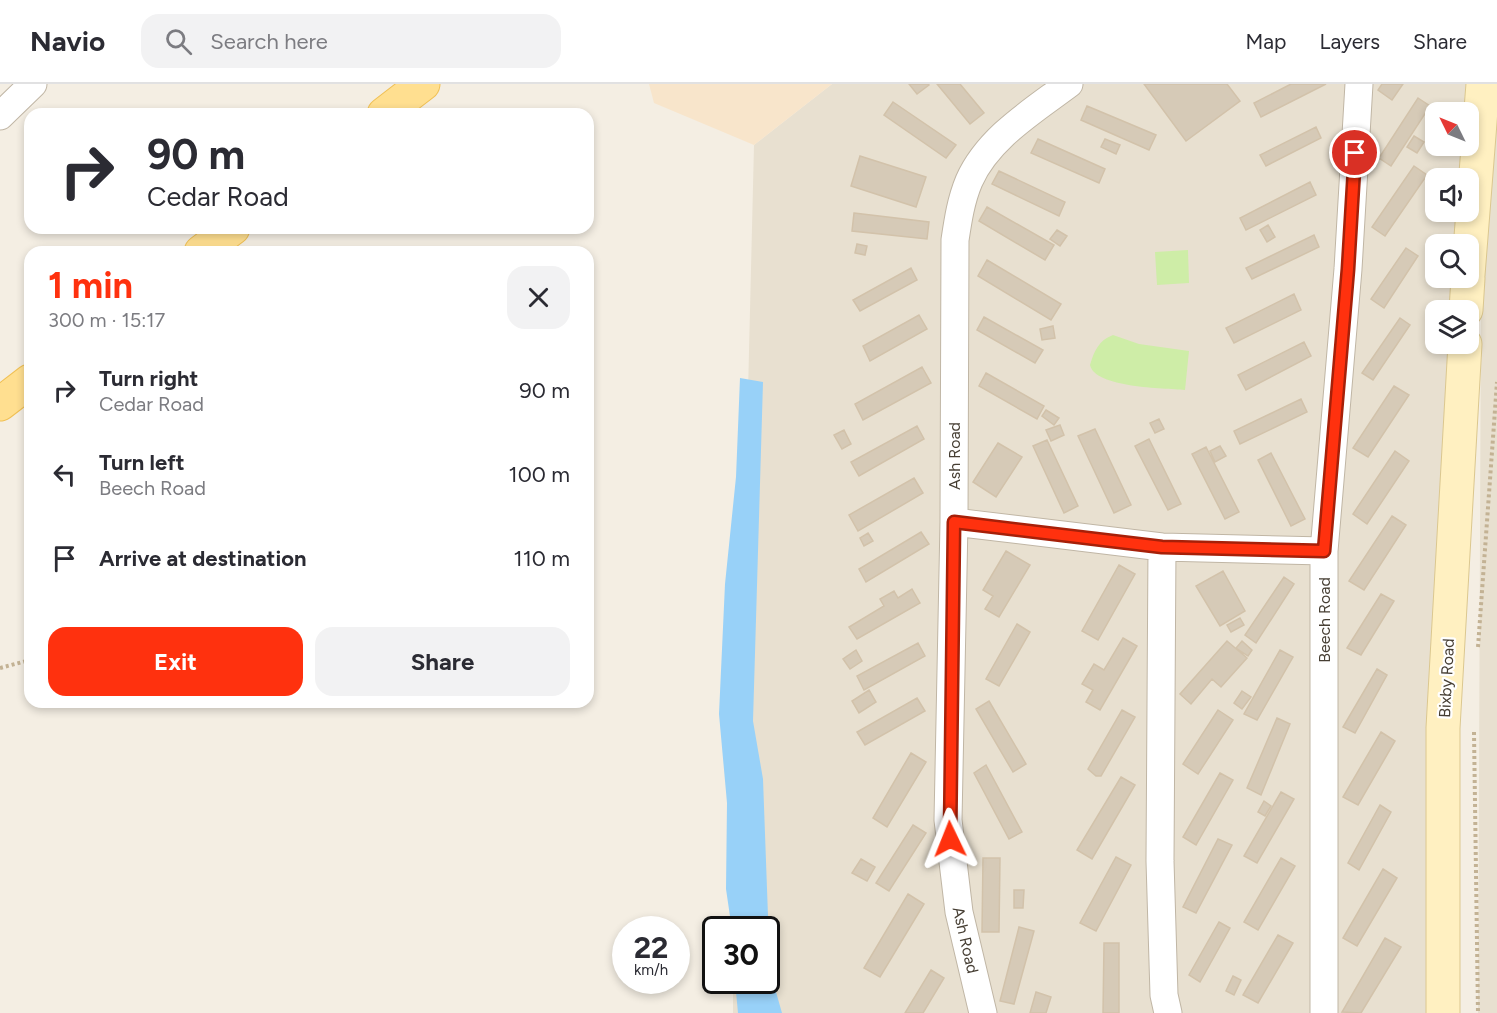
<!DOCTYPE html>
<meta charset="utf-8">
<style>
:root{--surface:#fff;--page:#f2f2f3;--text:#2b2b33;--muted:#7c7c81;--line:#e1e1e2;--accent:#ff310e}
body{margin:0;font-family:Figtree,sans-serif;background:var(--page);color:var(--text);height:100vh;display:flex;flex-direction:column;font-size:22px;white-space:nowrap}
*{box-sizing:border-box;margin:0}
p{font-size:20px;color:var(--muted)}
.icon{flex:none;width:33px;height:33px;fill:none;stroke:currentColor;stroke-width:2;stroke-linecap:round;stroke-linejoin:round}
.map{position:relative;flex:1;overflow:hidden}
.panel{position:absolute;left:24px;top:162px;width:570px;height:462px;display:flex;flex-direction:column;background:var(--surface);border-radius:18px;box-shadow:0 3px 9px #0003}
.panel>*{flex:none}
.banner{position:absolute;left:24px;top:24px;width:570px;height:126px;border-radius:18px;box-shadow:0 3px 9px #0003;background:#fff;color:var(--text);overflow:hidden}
.needle{width:39px;rotate:313deg}
.buttons{position:absolute;left:1425px;top:18px;display:grid;gap:12px}
.buttons a{display:grid;place-items:center;width:54px;height:54px;border-radius:12px;background:var(--surface);box-shadow:0 3px 9px #0003;font-size:30px}
.speed{position:absolute;left:612px;top:832px;display:flex;gap:12px;font-size:30px;font-weight:700;text-align:center}
.speed>*{display:grid;place-content:center;width:78px;height:78px;border-radius:50%;background:var(--surface);box-shadow:0 3px 9px #0003;line-height:1}
.speed small{font-size:15px;font-weight:400}
.speed .limit{border:3px solid #111;border-radius:9px;background:#fff;color:#111}
.pin{position:absolute;display:grid;place-items:center;width:51px;height:51px;color:#fff;margin:-26px;border:3px solid #fff;border-radius:50%;box-shadow:0 2px 6px #0007}
.me{position:absolute;width:66px;margin:-33px;rotate:358deg;stroke-linejoin:round;filter:drop-shadow(0 0 4px #0008)}
.turn{display:flex;align-items:center;gap:21px;height:126px;padding:0 24px;font-size:27px}
.turn .icon{width:78px;height:78px;stroke-width:2.5}
.turn b{display:block;font-size:42px;line-height:51px}
.round{display:grid;place-items:center;flex:none;width:63px;height:63px;border-radius:18px;background:var(--page)}
.headline{display:flex;align-items:center;justify-content:space-between;height:102px;padding:0 24px}
h1{font-size:36px;font-weight:700;line-height:45px;color:var(--accent)}
.primary-button{display:flex;gap:12px;margin-top:auto;padding:12px 24px}
.primary-button a{flex:1;height:69px;border-radius:18px;background:var(--accent);color:#fff;font-size:24px;font-weight:700;line-height:69px;text-align:center}
.primary-button a+a{background:var(--page);color:var(--text)}
ul{padding:0;list-style:none}
li{display:flex;align-items:center;gap:18px;height:84px;padding:0 24px}
li div{flex:1}
li b{display:block;font-size:22px}
li em{font-style:normal}
header{display:flex;align-items:center;gap:36px;box-sizing:border-box;height:84px;padding:0 30px;background:var(--surface);border-bottom:2px solid var(--line)}
header strong{font-size:28px}
nav{display:flex;gap:33px;margin-inline-start:auto;font-size:21px}
.search{width:420px;height:54px;background:var(--page);display:flex;align-items:center;gap:15px;box-sizing:border-box;padding:0 21px;border-radius:18px;color:var(--muted);font-size:22px}
.map>svg:first-child{display:block}
</style>
<header>
<strong>Navio</strong>
<div class="search"><svg class="icon" aria-label="search" viewBox="0 0 24 24"><circle cx="10" cy="10" r="6"/><path d="M15 15l6 6"/></svg>Search here</div>
<nav><a>Map</a><a>Layers</a><a>Share</a></nav>
</header>
<div class="map">
<svg width="1497" height="929" viewBox="0 0 1497 929">
<rect width="100%" height="100%" fill="#f4eee3"/>
<path fill="#e8e0d0" d="M832,0h640l-4,28h-32v34h32l-2,32h-30v34h28l-2,32h-26v34h24l-3,32h-21v34h19l-20,669h-702v-32h33v-51h-31l19,-785z
M1497,0v929h-19l3,-718z"/>
<path fill="#f8e5cb" d="M649,0h183l-78,61 -100,-42z"/>
<path fill="#ceeda7" d="M1188,166l1,33 -32,2 -2,-33z
M1113,251l26,9 50,7 -4,39c-21,-2 -90,-2 -95,-25 4,-14 9,-25 23,-30z"/>
<path fill="#98d1f8" d="M740,294l23,4 -10,339 10,58 7,192 12,42h-44l-3,-32h31v-51h-34l-6,-41 1,-86 -8,-89 6,-130 11,-107z"/>
<path fill="#d6cab7" stroke="#d2c2aa" stroke-width="1.5" d="M909,0h19l1,1 -12,9z
M937,0h23l24,29 -14,11z
M1144,0h83l13,17 -54,40z
M1291,0h35l-65,33 -7,-14z
M1382,0h21l-11,16 -14,-10z
M1418,14l12,8 -39,60 -12,-8z
M893,18l63,43 -10,13 -62,-43z
M1087,22l69,29 -7,15 -68,-30z
M1432,22l9,5 -5,1 -2,10 -8,-5z
M1316,43l5,11 -55,28 -6,-11z
M1414,52l10,6 -7,11 -10,-6z
M1038,55l67,30 -6,14 -68,-30z
M1105,55l15,6 -4,9 -15,-7z
M860,72l66,21 -10,30 -65,-21z
M1414,82l13,9 -42,61 -13,-9z
M999,87l66,31 -6,14 -67,-32z
M1310,98l6,13 -70,35 -6,-12z
M987,123l67,38 -9,15 -66,-39z
M854,129l75,9 -2,17 -75,-8z
M1268,141l7,12 -8,5 -7,-12z
M1057,146l10,6 -7,10 -10,-7z
M1314,151l5,12 -67,32 -6,-11z
M857,160l10,2 -2,9 -10,-2z
M1406,164l12,8 -34,52 -13,-9z
M987,176l74,44 -10,16 -73,-44z
M911,184l6,12 -57,31 -7,-11z
M1294,210l7,16 -67,33 -8,-15z
M919,231l8,14 -57,32 -7,-15z
M984,233l59,33 -8,13 -58,-33z
M1400,234l10,7 -37,55 -11,-7z
M1053,242l2,12 -13,2 -2,-11z
M1304,258l7,14 -65,34 -8,-15z
M922,283l9,16 -68,37 -8,-16z
M986,289l58,33 -7,13 -58,-33z
M1394,302l15,9 -41,62 -15,-9z
M1301,315l6,13 -67,32 -6,-13z
M1046,326l13,8 -5,7 -12,-9z
M1159,335l5,10 -9,4 -5,-10z
M1060,341l4,10 -13,6 -5,-11z
M917,342l7,13 -65,37 -8,-14z
M1095,345l36,76 -17,8 -36,-77z
M844,346l7,14 -9,5 -8,-14z
M1149,355l32,65 -13,6 -33,-64z
M1047,356l31,66 -14,7 -31,-67z
M998,359l24,14 -26,40 -23,-15z
M1220,362l6,10 -11,6 -5,-11z
M1206,363l33,65 -14,7 -33,-65z
M1395,367l14,10 -42,63 -14,-10z
M1271,369l34,66 -14,7 -33,-66z
M914,394l9,15 -65,38 -9,-16z
M1392,432l14,9 -42,65 -15,-9z
M921,448l8,12 -63,38 -7,-13z
M868,449l5,8 -9,5 -4,-8z
M1006,467l24,14 -31,52 -14,-8 8,-13 -10,-6z
M1119,481l16,9 -37,66 -16,-9z
M1223,487l22,40 -25,15 -24,-40z
M1284,493l10,7 -38,59 -11,-8z
M912,505l8,14 -63,36 -8,-12 35,-21 -4,-7 14,-8 4,7z
M1381,510l13,7 -33,54 -14,-7z
M1240,534l4,7 -13,7 -4,-7z
M1017,540l13,8 -31,54 -13,-7z
M1123,554l14,8 -37,64 -14,-8 7,-12 -11,-6 12,-20 10,6z
M1227,557l20,17 -26,29 -9,-8 -21,25 -11,-10z
M1242,557l10,9 -4,6 -12,-8z
M918,559l7,13 -61,34 -7,-14z
M856,566l6,11 -12,8 -7,-10z
M1280,566l13,7 -36,63 -13,-6z
M1377,585l10,6 -32,58 -12,-6z
M869,606l7,12 -17,11 -7,-12z
M1242,607l9,6 -9,12 -8,-6z
M917,614l8,13 -60,34 -8,-13z
M989,617l37,63 -13,8 -37,-63z
M1122,626l13,7 -34,59h-5l-8,-7z
M1218,626l15,10 -35,54 -15,-10z
M1277,634l13,6 -29,71 -14,-7z
M1381,648l14,9 -37,64 -15,-8z
M911,669l15,9 -39,65 -14,-9z
M986,681l36,67 -13,7 -35,-66z
M1220,689l13,7 -37,65 -13,-8z
M1121,693l14,8 -43,74 -15,-9z
M1281,708l13,7 -37,64 -13,-7z
M1264,717l7,5 -6,10 -7,-4z
M1380,721l11,7 -32,58 -11,-7z
M913,741l13,8 -37,58 -13,-8z
M1218,755l14,6 -36,68 -13,-6z
M1116,773l15,8 -35,66 -16,-8z
M983,774h17l-1,74h-17z
M1281,774l14,8 -37,64 -14,-8z
M861,775l14,8 -8,14 -15,-8z
M1383,785l14,9 -40,68 -14,-8z
M1014,806h10l-1,18h-9z
M908,810l16,10 -44,73 -16,-9z
M1219,838l11,6 -30,54 -11,-7z
M1019,843l15,4 -20,73 -14,-3z
M1278,851l15,8 -35,60 -15,-8z
M1385,854l16,9 -40,66 -19,-1z
M1104,859h15v70h-16z
M931,886l13,8 -21,35h-18z
M1233,892l8,4 -7,15 -8,-4z
M1036,908l15,5 -5,16h-16z"/>
<g fill="none" stroke-linecap="round" stroke-linejoin="round">
<defs>
<path id="street" d="M0,32l33,-32
M954,438l208,25 162,4
M1162,463l-2,314 4,134 4,18
M983,929l-24,-101 -11,-92 6,-298 1,-282c3,-20 6,-40 14,-59 19,-43 64,-70 100,-97
M1324,929v-462l24,-282 11,-185"/>
<path id="secondary" d="M1468,191l15,-191
M1466,226l2,-32
M1443,929v-285l22,-384"/>
<path id="primary" d="M384,30l39,-30
M201,168l32,-24
M0,320l30,-23"/>
</defs>
<use href="#street" stroke="#c0b6a5" stroke-width="29"/>
<use href="#secondary" stroke="#dbc78f" stroke-width="35"/>
<use href="#primary" stroke="#f0c055" stroke-width="35"/>
<path stroke="#c3b294" stroke-width="4" stroke-dasharray="3 3" stroke-linecap="butt" d="M1478,563l19,-265
M0,584l30,-8
M1474,648l4,281"/>
<use href="#street" stroke="#fff" stroke-width="27"/>
<use href="#secondary" stroke="#fff0c1" stroke-width="33"/>
<use href="#primary" stroke="#ffdf90" stroke-width="33"/>
</g>
<g fill="none" stroke-linecap="round" stroke-linejoin="round">
<defs>
<path id="route" d="M950,755l4,-317 208,25 162,4 24,-282 7,-116"/>
</defs>
<use href="#route" stroke="#a62009" stroke-width="15"/>
<use href="#route" stroke="#ff310e" stroke-width="10"/>
</g>
<g text-anchor="middle" stroke-width="4.5" stroke-linejoin="round" paint-order="stroke">
<g font-size="16" fill="#463e33" stroke="#fff">
<text transform="translate(954 372) rotate(-90)" y="6">Ash Road</text>
<text transform="translate(1324 536) rotate(-90)" y="6">Beech Road</text>
<text transform="translate(1446 594) rotate(-87)" y="6">Bixby Road</text>
<text transform="translate(966 856) rotate(77)" y="6">Ash Road</text>
</g>
</g>
</svg>
<div class="buttons">
<a><svg class="needle" viewBox="-14 -14 28 28"><path d="M0-13l5 13h-10z" fill="#e53935"/><path d="M0 13l5-13h-10z" fill="#7c7c81"/></svg></a>
<a><svg class="icon" aria-label="sound" viewBox="0 0 24 24"><path d="M4 9h4l5-4v14l-5-4H4zM17 9q2 3 0 6"/></svg></a>
<a><svg class="icon" aria-label="search" viewBox="0 0 24 24"><circle cx="10" cy="10" r="6"/><path d="M15 15l6 6"/></svg></a>
<a><svg class="icon" aria-label="layers" viewBox="0 0 24 24"><path d="M12 4l9 5-9 5-9-5zM3 14l9 5 9-5"/></svg></a>
</div>
<div class="speed"><div>22<small>km/h</small></div><div class="limit">30</div></div>
<div class="pin" style="left:1355px;top:69px;background:#d93025"><svg class="icon" aria-label="arrive" viewBox="0 0 24 24"><path d="M6 21V4h12l-3 4 3 4H6"/></svg></div>
<svg class="me" style="left:950px;top:755px" viewBox="-20 -20 40 40"><path d="M0-17L14 15 0 8-14 15z" fill="#ff310e" stroke="#fff" stroke-width="4"/></svg>
<div class="banner">
<div class="turn"><svg class="icon" aria-label="right" viewBox="0 0 24 24"><path d="M7 20v-9h11M14 6l5 5-5 5"/></svg><div><b>90 m</b>Cedar Road</div></div>
</div>
<section class="panel">
<div class="headline"><div><h1>1 min</h1><p>300 m · 15:17</p></div><a class="round"><svg class="icon" aria-label="close" viewBox="0 0 24 24"><path d="M6 6l12 12M18 6L6 18"/></svg></a></div>
<ul>
<li><svg class="icon" aria-label="right" viewBox="0 0 24 24"><path d="M7 20v-9h11M14 6l5 5-5 5"/></svg><div><b>Turn right</b><p>Cedar Road</p></div><em>90 m</em></li>
<li><svg class="icon" aria-label="left" viewBox="0 0 24 24"><path d="M17 20v-9H6M10 6l-5 5 5 5"/></svg><div><b>Turn left</b><p>Beech Road</p></div><em>100 m</em></li>
<li><svg class="icon" aria-label="arrive" viewBox="0 0 24 24"><path d="M6 21V4h12l-3 4 3 4H6"/></svg><div><b>Arrive at destination</b></div><em>110 m</em></li>
</ul>
<div class="primary-button"><a>Exit</a><a>Share</a></div>
</section>
</div>
